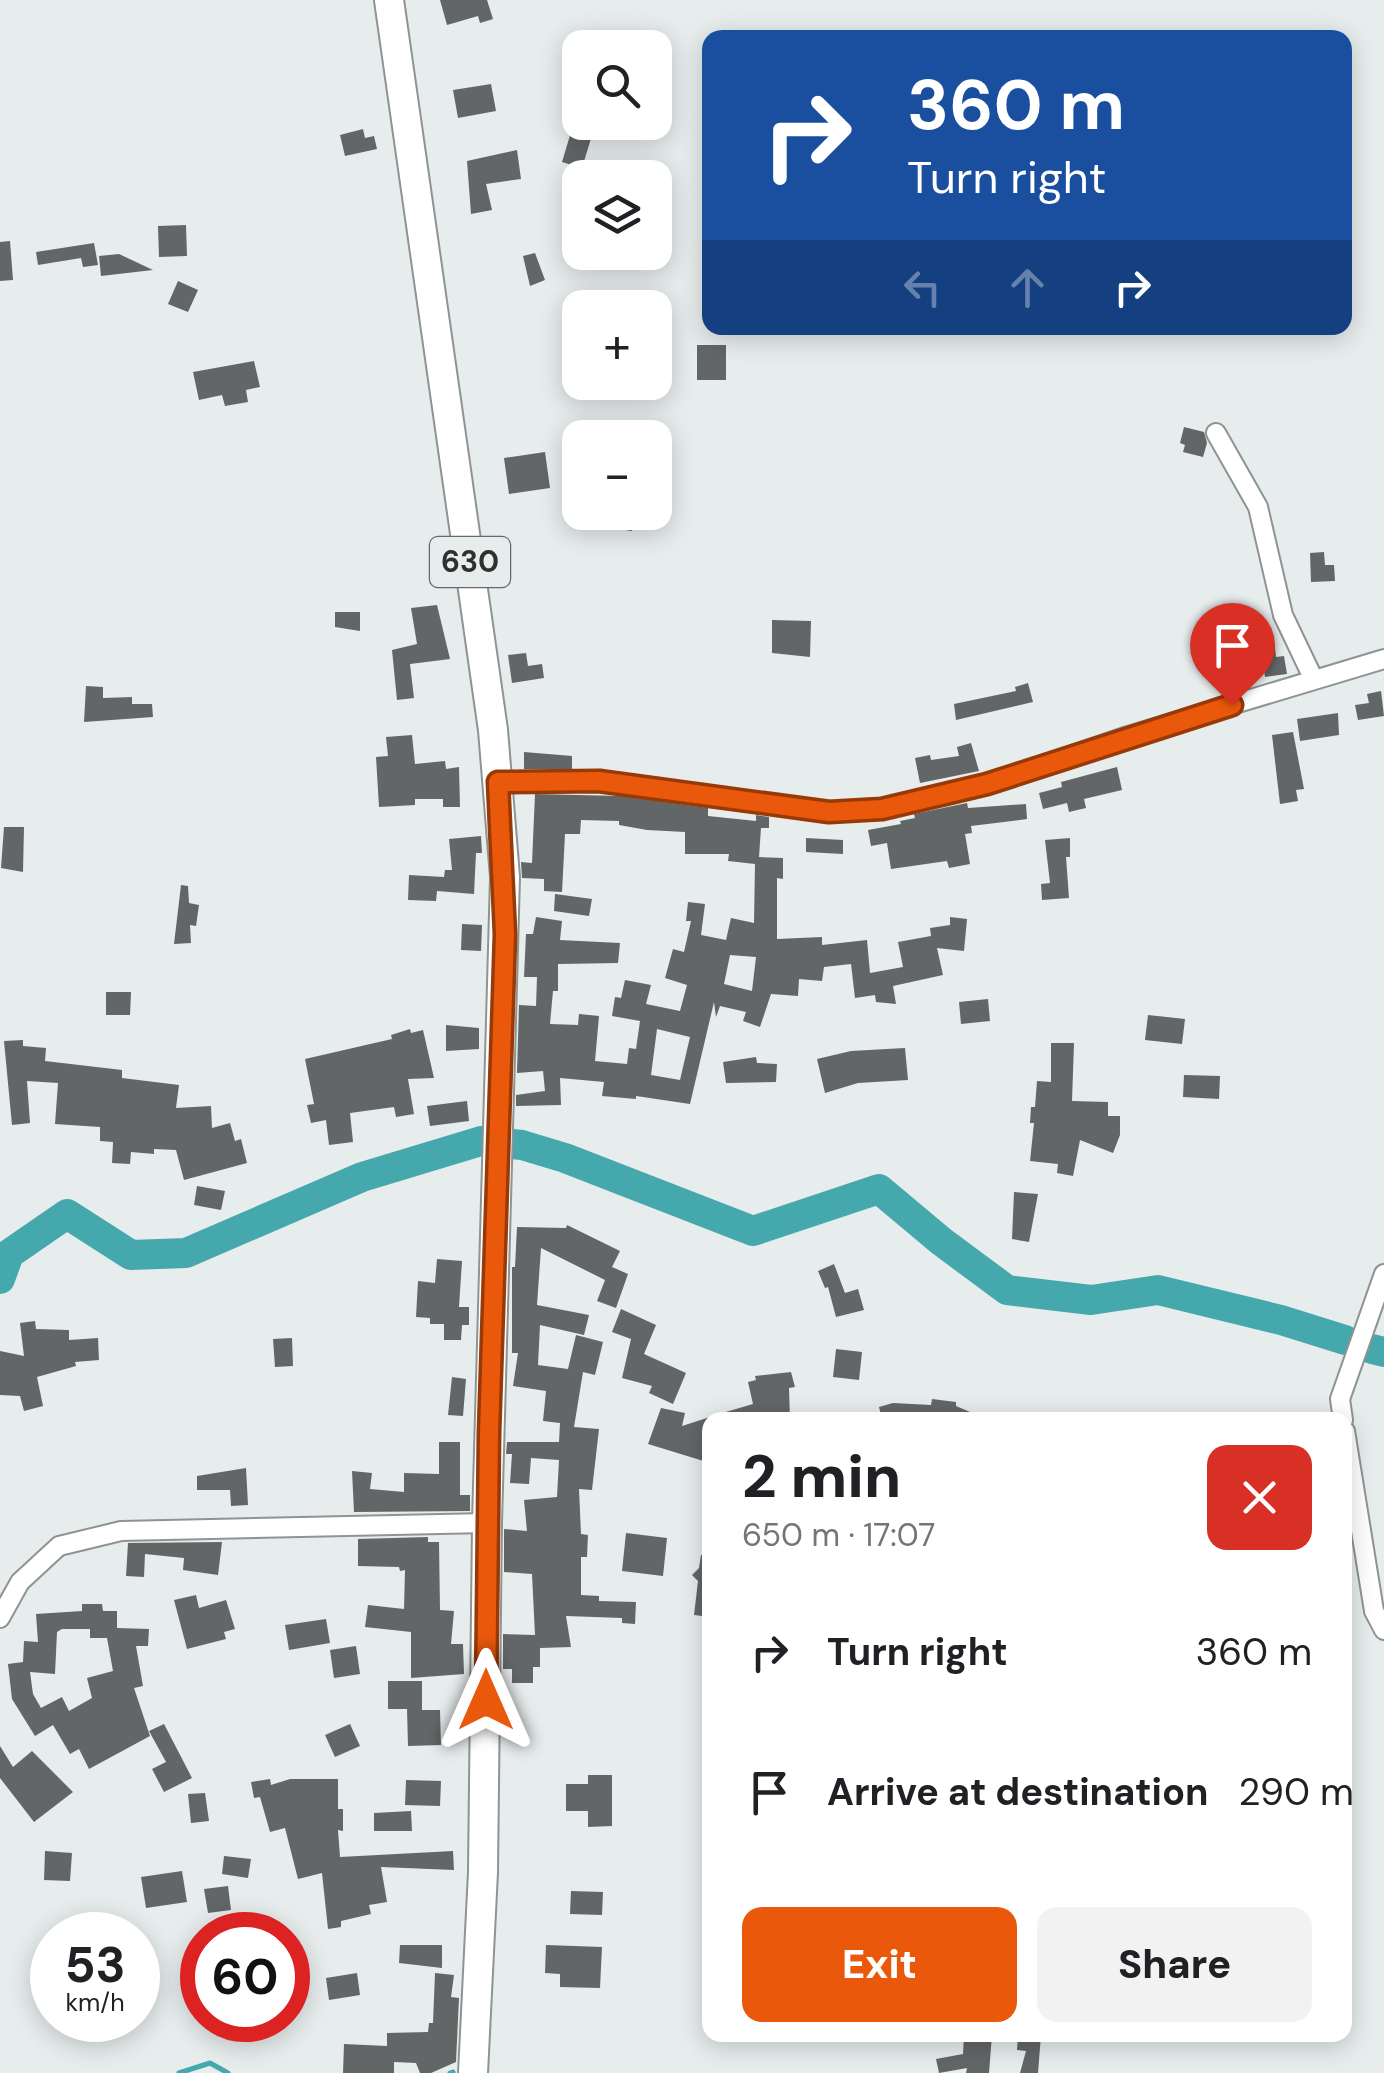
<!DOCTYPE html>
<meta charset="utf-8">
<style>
:root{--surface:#fff;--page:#f2f2f2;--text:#202124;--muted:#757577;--accent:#ea580c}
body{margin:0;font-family:"DM Sans",sans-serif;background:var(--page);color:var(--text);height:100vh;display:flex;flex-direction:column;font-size:38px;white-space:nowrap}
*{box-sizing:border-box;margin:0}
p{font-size:32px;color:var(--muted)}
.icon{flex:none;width:55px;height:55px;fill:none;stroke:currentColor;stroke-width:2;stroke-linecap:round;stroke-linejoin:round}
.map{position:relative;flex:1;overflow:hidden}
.side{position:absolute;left:702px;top:1412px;width:650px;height:630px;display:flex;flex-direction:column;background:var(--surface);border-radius:20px;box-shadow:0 5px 25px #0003}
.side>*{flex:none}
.top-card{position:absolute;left:702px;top:30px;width:650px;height:305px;border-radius:20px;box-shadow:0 5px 25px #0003;background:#1a4fa0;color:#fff;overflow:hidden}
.buttons{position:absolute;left:562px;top:30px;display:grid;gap:20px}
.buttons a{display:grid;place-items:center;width:110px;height:110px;border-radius:20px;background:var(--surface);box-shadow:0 5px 25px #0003;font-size:50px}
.speed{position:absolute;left:30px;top:1912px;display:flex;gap:20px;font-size:50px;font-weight:700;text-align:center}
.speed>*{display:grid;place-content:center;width:130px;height:130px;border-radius:50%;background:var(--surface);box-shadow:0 5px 25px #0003;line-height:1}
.speed small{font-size:25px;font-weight:400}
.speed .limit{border:15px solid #d22;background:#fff;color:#111}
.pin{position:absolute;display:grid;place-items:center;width:85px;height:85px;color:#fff;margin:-102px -42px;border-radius:50% 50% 50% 0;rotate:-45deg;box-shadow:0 0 10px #0007}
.pin .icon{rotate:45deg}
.me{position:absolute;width:110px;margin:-55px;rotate:0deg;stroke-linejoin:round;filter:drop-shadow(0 0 8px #0008)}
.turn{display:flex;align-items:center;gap:35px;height:210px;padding:0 40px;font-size:45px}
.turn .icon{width:130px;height:130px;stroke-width:2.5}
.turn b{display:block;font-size:70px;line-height:85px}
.lanes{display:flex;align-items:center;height:95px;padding:0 40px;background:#0003;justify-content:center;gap:50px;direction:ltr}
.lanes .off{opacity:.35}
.round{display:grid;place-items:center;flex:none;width:105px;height:105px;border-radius:20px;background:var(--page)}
.overview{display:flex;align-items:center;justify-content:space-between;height:170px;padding:0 40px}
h1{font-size:60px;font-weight:800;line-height:75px}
.primary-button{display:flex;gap:20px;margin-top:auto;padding:20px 40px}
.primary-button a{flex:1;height:115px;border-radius:20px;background:var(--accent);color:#fff;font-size:40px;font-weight:800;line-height:115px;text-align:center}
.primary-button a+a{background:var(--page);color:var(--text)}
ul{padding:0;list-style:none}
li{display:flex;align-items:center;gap:30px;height:140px;padding:0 40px}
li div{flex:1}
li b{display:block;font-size:38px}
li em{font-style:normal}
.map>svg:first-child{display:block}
</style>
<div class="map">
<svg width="1384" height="2073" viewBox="0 0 1384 2073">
<rect width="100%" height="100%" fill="#e7eced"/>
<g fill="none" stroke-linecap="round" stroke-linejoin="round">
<path stroke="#45a8ac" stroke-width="5" d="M179,2073l31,-10 18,10
M450,2073l3,-1"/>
<path stroke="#45a8ac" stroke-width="30" d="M0,1279l9,-25 58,-40 64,41 55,-2 176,-76 119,-36 41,4 43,13 188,73 126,-42 62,52 66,49 84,10 67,-10 123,30 64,20
M1372,1349l12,3"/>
</g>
<path fill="#626667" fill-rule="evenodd" d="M440,0h47l6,19 -13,4 -2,-7 -31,9z
M491,84l5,27 -38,7 -5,-28z
M574,122h22l-14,46 -20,-6z
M363,129l2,9 9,-2 3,13 -32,7 -5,-21z
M517,150l4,29 -35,5 6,26 -21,4 -4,-53z
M186,225l1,31 -28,1 -1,-31z
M10,241l3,39 -13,1v-39z
M94,243l4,22 -15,2 -2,-9 -43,7 -2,-13z
M535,253l10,27 -15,6 -7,-30z
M119,254l34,16 -52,6 -2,-20z
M178,281l20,9 -10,22 -20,-8z
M697,345h29v35h-29z
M254,361l6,26 -14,3 2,12 -23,4 -3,-11 -23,5 -6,-28z
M1184,427l20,5 3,11 -4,14 -20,-5 2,-7 -5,-2z
M545,452l5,36 -41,6 -5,-36z
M607,512h27l-2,19 -27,-4z
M1324,552l1,13h9l1,16 -24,1 -1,-29z
M437,605l13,54 -40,5 4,34 -17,2 -5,-50 25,-6 -6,-36z
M335,612h25v19l-25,-4z
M772,620l39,1 -1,36 -38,-4z
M1274,641l2,16 8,-1 3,18 -22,3 -5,-34z
M526,653l2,13 14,-2 2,14 -32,5 -4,-28z
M1028,683l5,19 -77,18 -2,-16 62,-13 -1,-4z
M86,686l17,1v11l29,-1v7h20l1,13 -69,5z
M1381,691l3,25 -26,4 -3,-15 14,-2 -2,-9z
M1338,713l1,22 -39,6 -3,-22z
M1293,732l11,57 -8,1 2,11 -18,3 -8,-69z
M412,735l3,29 30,-3 1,8 13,-2 1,40h-17v-8h-28v6l-36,2 -3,-50 12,-1 -2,-19z
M971,743l8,28 -59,12 -5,-25 15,-3 1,5 28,-4 -2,-9z
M524,752l48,4v13h-48z
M1117,767l5,23 -38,9 2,9 -17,4 -2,-9 -24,6 -4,-16 23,-6 -1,-5z
M535,794l85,2 88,12v8l48,5v-6l13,2v11h-8l-2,29 24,1v21l-6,-1v61l45,-2v8l45,-5 3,33 33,-6 -5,-25 33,-6 -1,-8 20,-3v-8l17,2 -3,32 -27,-3 6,27 -50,11 3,18 -20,-2 -1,-7 -20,3 -4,-34 -27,3 -2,14 -23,-2 -1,17 -27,-2 -11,33 -17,-6 3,-9 -26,-6 -4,11 -2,-15 -24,102 -54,-8v3l-34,-3 2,-14 -44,-4 1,27 -45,1v-11l29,-4 -2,-20 -26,2 2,-68 17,1 1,-29h-13l2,-43h7l3,-17 26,4 -2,19 60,3 -2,20 -60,1v27h-5l-3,33 28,1 1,-11 20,2 -4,45 32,3 2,-16 7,1 4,-28 -28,-5 3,-19 6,1 4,-18 26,5 -5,19 34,7 7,-26 -22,-7 8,-29 11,3 7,-31h-5l2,-19 17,2 -4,31 25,5 5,-22 23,5 1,-59 -27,-3 1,-7h-44v-22l-38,-2 -28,-5v-4l-38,-1 -1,14h-15l-3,58 -18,-1v-12l-22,-1 -1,-16 11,1zM730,955l26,2 -4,34 -28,-7zM657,1029l33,8 -10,43 -29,-5z
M967,803l1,5 58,-4 1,15 -56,7 1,7 -7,1 5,30 -21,4 -2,-7 -56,8 -4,-26 -16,3 -3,-16 33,-6 -1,-3 15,-3 -1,-4z
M4,827h20l-1,45 -22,-4z
M481,836l1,17h-6l-2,41 -37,-3 -1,10 -28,-1 1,-25 35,2 1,-7h7l-3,-31z
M806,838l37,2v14l-37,-2z
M1070,838v19h-4l3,41 -27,2 -1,-16 9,-1 -5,-43z
M181,885l7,1 1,17 10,2 -3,21 -6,-1 1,18 -17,1z
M555,894l37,5 -3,17 -35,-5z
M462,924l20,1 -1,26 -20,-1z
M106,992h25l-1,23h-24z
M988,999l2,22 -29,3 -2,-22z
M1148,1015l37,4 -3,25 -37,-4z
M446,1025l33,3v21l-33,2z
M410,1029l1,4 12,-3 11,48 -26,1 6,35 -18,3 -2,-10 -44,6 3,29 -24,3 -3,-25 -15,3 -4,-18 7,-1 -9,-45 87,-20 -1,-4z
M23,1040v6l23,2 -1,13 77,9v8l57,7 -3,23 35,-2 1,22 18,-5 5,18 6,-2 6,24 -63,17 -8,-30 -22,-1v5l-23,-2 -1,12 -18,-1 1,-21 -13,-1v-14l-45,-3 3,-41 -31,-2 3,42 -18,2 -8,-84z
M1051,1043h23l-2,58 36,1v14h12v19l-7,18 -33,-13 -7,36 -16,-3 1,-9 -28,-3 4,-38h-4l1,-16h4l2,-26 14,1z
M905,1048l3,32 -50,3 -33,10 -8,-34 34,-8z
M756,1057l1,6 20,1 -1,18 -50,1 -3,-21z
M1184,1075l36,1 -1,23 -36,-2z
M467,1101l2,20 -39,5 -3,-20z
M197,1186l28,5 -4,19 -27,-5z
M1014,1192l24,2 -9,48 -17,-3z
M567,1225l53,26 -8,16 16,7 -12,34 -19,-7 8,-21 -64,-32 -4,57 52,10 -5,20 -44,-10 -2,40 30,4 8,-34 27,7 -8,33 -12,-3 -9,55 25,2 -7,61 -13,-1 2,45 7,1 -1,22h-6v38l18,1v5l37,1 -1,22 -13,-1v-5l-56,-2 5,31 -31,1v19h-7v16h-21v-14h-9v-35l32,1 -3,-61 -28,-2v-43l23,2 -3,-31 33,-3 2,-37 -28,-2 -2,26 -19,-1 2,-29h-6l1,-12h52l1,-19 -17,-2 3,-30 -33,-5 5,-33h-6v-86h3l2,-40 49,1z
M437,1259l25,2 -3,46h10v18h-7l-1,15h-17v-16h-14v-6l-14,-1 2,-36 17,2z
M834,1264l11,29 13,-4 6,21 -28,7 -8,-30 -3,1 -7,-17z
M621,1309l35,16 -12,29 42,19 -13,31 -24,-11 3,-7 -30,-8 9,-39 -19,-7z
M35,1321l1,8 33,1v10l29,-2 1,22 -24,2 1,4 -39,11 6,29 -19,5 -4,-15 -20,-1v-44l24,5 -4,-33z
M292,1338l1,28 -18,1 -2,-28z
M836,1349l26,3 -3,28 -26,-3z
M791,1372l4,15 -6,1 1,32h-77l-1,-4 41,-12 -5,-22 8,-2 -1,-4z
M452,1377l14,2 -3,37 -15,-1z
M932,1399l24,3v4l33,14h-107l-3,-13 14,-4 38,2z
M661,1408l24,5 -3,13 28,-9v46l-62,-19z
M439,1442h21v53h10v16l-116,1 -2,-41 20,2 -2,16 34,3v-19l35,1z
M246,1468l2,37 -17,1 -1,-16h-33v-14z
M626,1533l41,5 -4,38 -41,-5z
M428,1537v5h11l1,68 14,1 -3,33h12l1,30 -53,4v-46l-46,-5 3,-22 36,4 1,-39 -5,1 -1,-4 -41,-1v-27z
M222,1542l-4,33 -35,-5 1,-12 -39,-4 -1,23 -18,-1 2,-33z
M701,1555h9v62l-16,-2 4,-34 -6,-6 7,-7z
M196,1595l3,13 27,-8 9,29 -11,3 2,7 -39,10 -13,-49z
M82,1604h20l1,7h14v17l32,1 -1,17h-12l7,40 -9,2 16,48 -61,33 -10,-20 -9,5 -17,-29 -18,11 -23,-37 -4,-35 15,-2 1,-21 14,1 -2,-28 46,-3zM62,1629h28v9h17l6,33 -26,7 5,20 -23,13 -7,-14 -21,11 -8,-14 -3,-22 25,2 2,-42z
M326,1619l4,24 -41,7 -4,-25z
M356,1646l4,28 -26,4 -4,-28z
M388,1681h34v29h18l1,35 -33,1 -1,-37h-19z
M164,1724l28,54 -28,14 -12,-23 14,-7 -17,-31z
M350,1724l10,22 -25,11 -10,-22z
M0,1746l13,21 19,-16 41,41 -39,30 -34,-44z
M588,1775h24v51l-24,1v-16h-22v-27h22z
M270,1779l1,6 19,-6h48v30h5v22l-5,-1 2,27 113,-6 1,19 -73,-3 6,35 -18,3 2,9 -30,7v6l-13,2 -6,-56 -24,6 -13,-51 -15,4 -10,-35 -6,1 -3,-16z
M406,1780l35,1 -1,25 -35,-1z
M205,1793l4,28 -18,2 -3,-29z
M411,1811l1,20h-38v-18z
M45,1851l27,2 -2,28 -26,-1z
M224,1856l27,3 -3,19 -26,-4z
M182,1871l5,31 -41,6 -5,-31z
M228,1886l3,24 -23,3 -4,-24z
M571,1891l32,1 -1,23 -32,-1z
M400,1945h42v23l-43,-5z
M546,1945l56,2 -2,41 -40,-1v-13l-15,-1z
M357,1973l3,22 -31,5 -3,-22z
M435,1973l19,2 -3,22 8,1 -3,64 -25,11h-11l-4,-10 -22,-1v11h-51l1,-29 43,2v-13l41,-1 1,-9h4z
M964,2035h28l-3,38h-23l1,-5 -28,5 -3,-14 27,-5z
M1018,2035h23l-3,38h-18l6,-22 -9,-1z"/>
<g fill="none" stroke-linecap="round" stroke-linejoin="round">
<defs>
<path id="minor" d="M1216,433l42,74 25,108 31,65
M498,782l101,-1 230,31 53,-3 105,-25 141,-48 256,-77
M1343,1420l-3,-21 44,-125
M1345,1431l29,180 10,19
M0,1618l20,-36 39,-36 62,-15 366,-8"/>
<path id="primary" d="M389,0l104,730 12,147 -18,646 -4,349 -10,201"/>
</defs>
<use href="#minor" stroke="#8e9393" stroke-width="22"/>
<use href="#primary" stroke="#8e9393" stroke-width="32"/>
<use href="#minor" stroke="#fff" stroke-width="18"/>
<use href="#primary" stroke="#fff" stroke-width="28"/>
</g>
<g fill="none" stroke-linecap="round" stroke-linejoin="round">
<defs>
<path id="route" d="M486,1700l3,-267 16,-499 -7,-152 101,-1 230,31 53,-3 105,-25 245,-79"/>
</defs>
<use href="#route" stroke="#983908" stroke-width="25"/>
<use href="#route" stroke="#ea580c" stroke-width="18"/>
</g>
<g text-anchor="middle" stroke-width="10" stroke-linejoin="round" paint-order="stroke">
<rect fill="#e7eced" stroke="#666969" stroke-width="2.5" x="430" y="537" width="80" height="50" rx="8"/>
<g font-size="30" font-weight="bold" fill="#2f3131">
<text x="470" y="572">630</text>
</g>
</g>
</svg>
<div class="buttons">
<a><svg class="icon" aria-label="search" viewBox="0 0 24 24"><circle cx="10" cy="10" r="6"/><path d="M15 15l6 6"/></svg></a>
<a><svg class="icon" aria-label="layers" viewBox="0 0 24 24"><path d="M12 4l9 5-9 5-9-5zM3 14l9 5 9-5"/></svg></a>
<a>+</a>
<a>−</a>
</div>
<div class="speed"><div>53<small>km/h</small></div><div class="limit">60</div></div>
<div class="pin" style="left:1232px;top:705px;background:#d93025"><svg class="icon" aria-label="arrive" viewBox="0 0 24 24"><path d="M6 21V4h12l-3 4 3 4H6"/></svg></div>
<svg class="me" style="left:486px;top:1700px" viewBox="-20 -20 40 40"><path d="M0-17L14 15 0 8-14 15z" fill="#ea580c" stroke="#fff" stroke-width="4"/></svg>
<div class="top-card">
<div class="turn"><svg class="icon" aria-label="right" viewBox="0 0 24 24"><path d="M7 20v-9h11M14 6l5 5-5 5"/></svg><div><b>360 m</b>Turn right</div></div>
<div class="lanes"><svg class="icon off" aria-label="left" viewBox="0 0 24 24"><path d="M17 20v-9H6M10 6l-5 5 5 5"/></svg><svg class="icon off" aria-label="ahead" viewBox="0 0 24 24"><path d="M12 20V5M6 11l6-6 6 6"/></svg><svg class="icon" aria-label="right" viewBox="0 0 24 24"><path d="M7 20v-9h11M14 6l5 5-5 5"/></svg></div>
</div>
<section class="side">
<div class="overview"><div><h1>2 min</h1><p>650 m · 17:07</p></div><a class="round" style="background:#d93025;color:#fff"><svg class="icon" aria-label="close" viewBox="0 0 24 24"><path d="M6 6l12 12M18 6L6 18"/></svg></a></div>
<ul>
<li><svg class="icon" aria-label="right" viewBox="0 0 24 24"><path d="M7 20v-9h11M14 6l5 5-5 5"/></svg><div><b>Turn right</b></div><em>360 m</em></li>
<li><svg class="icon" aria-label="arrive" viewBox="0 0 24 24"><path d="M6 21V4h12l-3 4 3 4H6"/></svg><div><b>Arrive at destination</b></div><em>290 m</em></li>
</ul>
<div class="primary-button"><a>Exit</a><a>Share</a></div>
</section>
</div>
